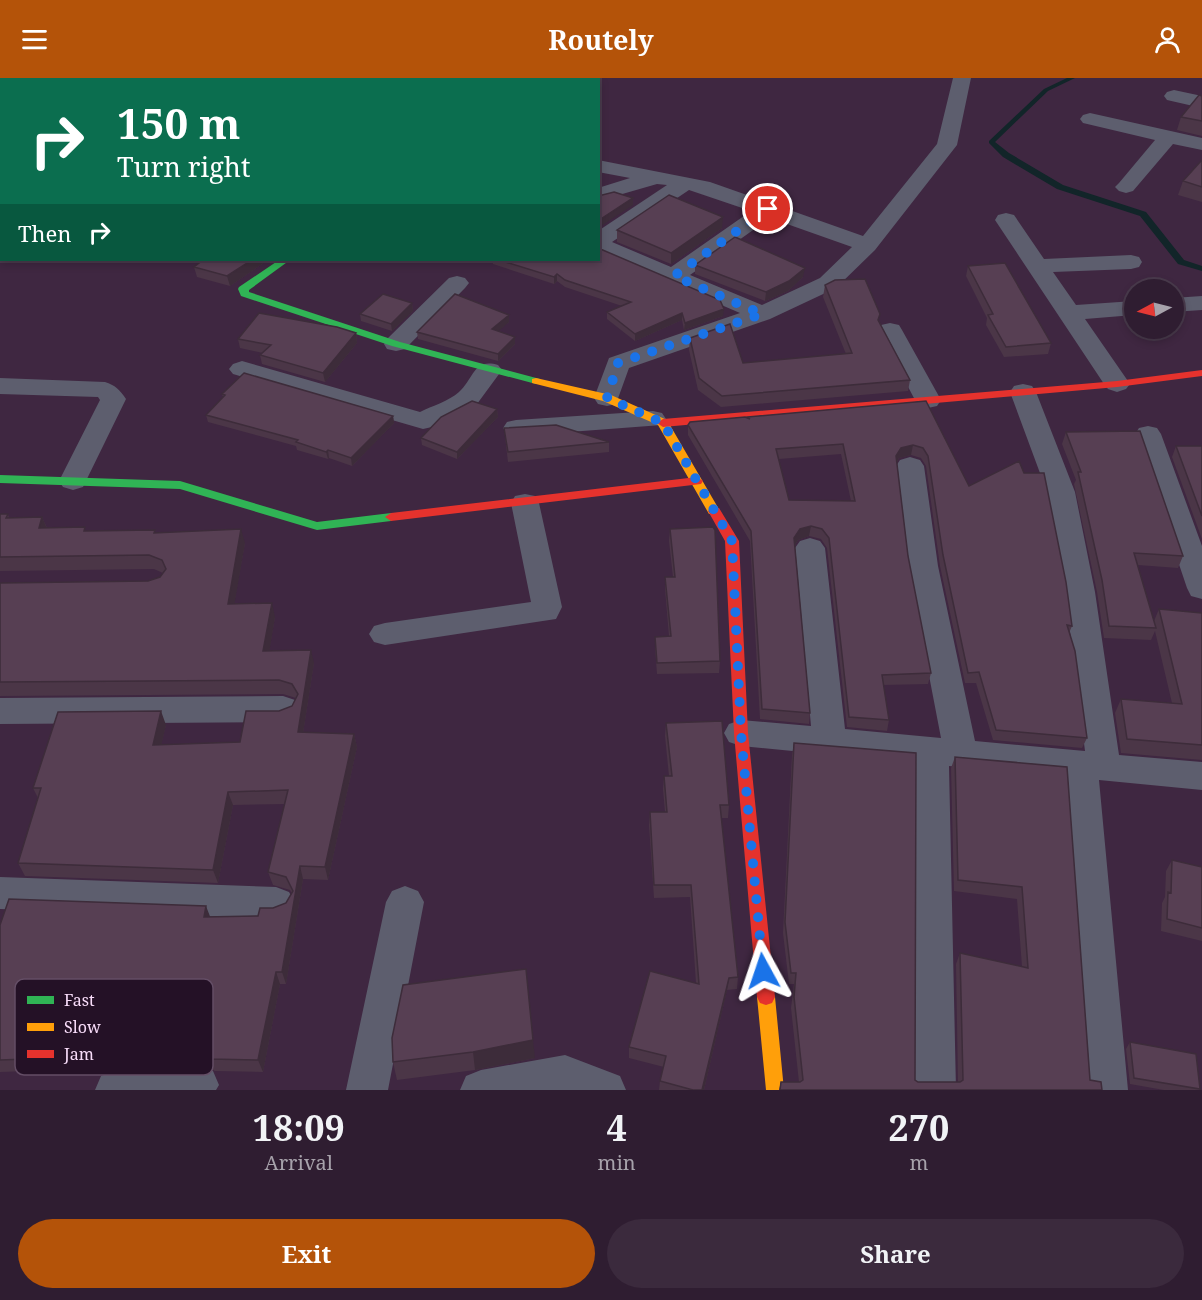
<!DOCTYPE html>
<style>
:root{--surface:#2f1d31;--page:#3b2a3d;--text:#f1f3f6;--muted:#a7a2ab;--line:#4a3b4d;--accent:#b45309}
body{margin:0;font-family:"Noto Serif",serif;background:var(--page);color:var(--text);height:100vh;display:flex;flex-direction:column;font-size:22px;white-space:nowrap}
*{box-sizing:border-box;margin:0}
p{font-size:20px;color:var(--muted)}
.icon{flex:none;width:33px;height:33px;fill:none;stroke:currentColor;stroke-width:2;stroke-linecap:round;stroke-linejoin:round}
.map{position:relative;height:1012px;overflow:hidden}
.panel{display:flex;flex-direction:column;background:var(--surface);flex:1}
.panel>*{flex:none}
.top-card{position:absolute;left:0px;top:0px;width:600px;height:183px;box-shadow:0 3px 9px #0003,0 0 0 2px var(--line);background:#0b6e4f;color:#fff;overflow:hidden}
.needle{width:39px;rotate:263deg}
.fabs{position:absolute;left:1124px;top:201px;display:grid;gap:12px}
.fabs a{display:grid;place-items:center;width:60px;height:60px;border-radius:50%;background:var(--surface);box-shadow:0 3px 9px #0003,0 0 0 2px var(--line);font-size:30px}
.pin{position:absolute;display:grid;place-items:center;width:51px;height:51px;color:#fff;margin:-26px;border:3px solid #fff;border-radius:50%;box-shadow:0 2px 6px #0007}
.me{position:absolute;width:66px;margin:-33px;rotate:355deg;stroke-linejoin:round;filter:drop-shadow(0 0 4px #0008)}
.turn{display:flex;align-items:center;gap:21px;height:126px;padding:0 18px;font-size:27px}
.turn .icon{width:78px;height:78px;stroke-width:2.5}
.turn b{display:block;font-size:42px;line-height:51px}
.then{display:flex;align-items:center;height:57px;padding:0 18px;background:#0003;gap:12px;font-size:22px}
.eta{display:flex;justify-content:space-evenly;align-items:center;height:102px;text-align:center}
.eta b{font-size:36px;font-weight:700;line-height:42px}
.primary-button{display:flex;gap:12px;margin-top:auto;padding:12px 18px}
.primary-button a{flex:1;height:69px;border-radius:36px;background:var(--accent);color:#fff;font-size:24px;font-weight:700;line-height:69px;text-align:center}
.primary-button a+a{background:var(--page);color:var(--text)}
header{display:flex;justify-content:space-between;align-items:center;height:78px;padding:0 18px;background:var(--accent);color:#fff;font-size:27px;font-weight:700}
.map>svg:first-child{display:block}
</style>
<header><svg class="icon" aria-label="menu" viewBox="0 0 24 24"><path d="M4 6h16M4 12h16M4 18h16"/></svg>Routely<svg class="icon" aria-label="person" viewBox="0 0 24 24"><circle cx="12" cy="8" r="4"/><path d="M4 21q1-7 8-7t8 7"/></svg></header>
<div class="map">
<svg width="1202" height="1012" viewBox="0 0 1202 1012">
<rect width="100%" height="100%" fill="#3f2741"/>
<g fill="none" stroke-linecap="round" stroke-linejoin="round">
<path fill="#122529" fill-rule="evenodd" d="M108,0h7l-9,2z
M236,0h6l1,2h-7z
M338,0h7l-8,2z
M1067,0h8l-27,13 -53,51 14,11 54,32 83,27 38,48 18,6v5l-24,-7 -38,-48 -83,-27 -54,-32 -14,-14v-2l55,-52z
M0,148h2v6h-2z"/>
<path fill="#5d5e6e" fill-rule="evenodd" d="M509,0h18v2h-18z
M953,0h18l-14,67 -82,105 -39,38 -66,31 -141,49 -13,36 -9,2 -9,-2 -4,-6 15,-40 131,-45 -142,-61v-21l69,-46 -10,-1 -59,17v-13l32,-10 -32,-6v-12l112,22 153,54 74,-92zM689,112l62,21 -80,56 -59,-25zM770,140l82,29 -32,31 -58,27 -72,-30z
M1174,12l28,6v12l-35,-8 -3,-4 3,-4z
M1090,35l112,25v12l-29,-6 -40,47 -7,2 -7,-2 -4,-4 4,-4 36,-43 -72,-17 -3,-4 3,-4z
M1006,135l8,2 30,44 87,-4 8,2 3,5 -3,5 -8,2 -78,3 23,33 58,-4v14l-49,4 45,65 -4,5 -9,3 -9,-3 -4,-5 -109,-164 3,-5z
M457,198l8,2 4,5 -4,5 -60,61 -9,2 -9,-2 -3,-5 3,-5 62,-61z
M1202,218v14l-29,2v-14z
M890,245l9,2 3,5 39,70 -4,6 -9,2 -9,-2 -4,-6 -37,-70 3,-5z
M242,283l178,51c12,-6 29,-11 39,-20 15,-13 14,-34 39,-27l4,5 -25,34 -45,23 -9,2 -190,-55 -4,-5 4,-5z
M0,300l105,4c10,3 15,8 21,17l-43,88 -10,3 -10,-3 -4,-6 41,-81 -2,-3 -98,-3z
M1023,306l9,2 4,6 39,100 20,100 24,163 83,7v28l-103,-10 29,310h-42l-22,-313 -115,-11 7,324h-42l1,-327 -174,-17 -12,-4 -5,-9 5,-9 12,-4 70,6 -16,-178 5,-7 10,-3 10,3 5,7 20,181 96,9 -33,-172 -12,-100 4,-6 10,-3 10,3 4,6 14,100 37,175 110,10 -20,-159 -18,-100 -37,-100 4,-6z
M653,333l9,2 4,6 -4,6 -146,11 -9,-2 -4,-6 4,-6 9,-2z
M1148,348l9,2 4,6 41,112v53l-11,-3 -4,-8 -52,-154 4,-6z
M525,416l10,2 4,7 23,104 -6,12 -171,26 -11,-3 -5,-8 5,-8 11,-3 146,-21 -20,-99 4,-7z
M283,618l12,4 4,9 -4,9 -12,4 -283,2v-26z
M0,799l276,10 13,5 6,11 -6,11 -13,5 -276,-10z
M405,808l13,5 6,11 -36,188h-42l40,-188 6,-11z
M565,977l55,21 6,14h-166l6,-14 15,-6z
M198,987l15,6 6,14 -3,5h-121l6,-14 15,-6z"/>
<path fill="#30b455" fill-rule="evenodd" d="M279,182h11l-41,30v2l151,50 140,37 2,2 -6,3 -144,-38 -151,-50 -3,-7 1,-2z
M0,397l180,6 137,41 74,-9 6,4 -6,4 -74,9 -137,-41 -180,-6z"/>
<path fill="#ff9f0a" fill-rule="evenodd" d="M536,300l75,17 56,25 53,91 -1,3h-10l-51,-89 -55,-24 -71,-18v-4z
M766,911l6,2 3,6 9,93h-18l-9,-93 3,-6z"/>
<path fill="#e5322d" fill-rule="evenodd" d="M1202,292v6l-85,11 -454,40 -6,-4 6,-4 454,-38z
M697,399l6,4 -2,3 -310,37 -6,-4 6,-4z
M714,429l5,1 20,33 9,192 27,264 -3,6 -6,2 -6,-2 -3,-6 -23,-264 -9,-192 -17,-30z"/>
</g>
<path fill="#4b3647" fill-rule="evenodd" d="M1202,18v40l-25,-6 4,-13z
M1202,82v42l-24,-7 5,-14z
M722,150l-51,36 -54,-22v-12z
M268,182l-38,26 -33,-9 -3,-10z
M492,182h106l125,56 -39,14 -2,-10 -47,21 -28,-22v-7l15,-6 -57,-19 -8,-6 -3,3 -61,-20z
M695,187l108,12 -15,14 -23,10 -70,-27z
M968,188l83,77 -3,11 -44,3 -18,-32 1,-7 -21,-42z
M825,207l54,36 31,59 -2,11 -187,16 -23,-17 -9,-40 1,-12 53,25 103,-9 -23,-57z
M412,225l1,8 -21,20 -31,-10 -1,-7z
M509,237v7l-11,9 17,6v7l-17,17 -80,-22 -1,-7z
M356,255l1,10 -32,39 -63,-18 -2,-9 3,-2 -23,-5 -2,-9z
M222,316l171,22 1,7 -42,43 -23,-8 -1,1 -31,-9 -1,-4 -88,-24 -2,-7 17,-18z
M926,323l43,85 103,140 -3,7 18,105 -5,10 -89,-8 -17,-57h-11l-25,-117 -14,-100 -5,-8 -10,-3 -12,3 -2,4 11,94 23,117 -3,11 -45,1 6,35 -2,11 -40,-4 -20,-179 -6,-9 -12,-3 -11,4 -3,5 15,168 -1,11 -49,-5 -10,-178 -62,-106v-10l59,-7v-1zM841,376l10,47 -62,-1 -10,-41z
M497,331l1,8 -41,42 -35,-14 -1,-7z
M504,350l105,14v10l-101,10z
M1066,354l117,124 -5,12 -40,-3 16,56 5,-12 43,4v147l-81,-7 -6,-40 6,-14 51,4 -17,-72 -4,9 -47,-2 -7,-46 -23,-108 2,-4 -14,-36z
M1176,368h26v93l-30,-82z
M0,436h8l1,4 33,-1 5,11 40,3 68,2 90,10 -11,61 41,13 -6,34 45,12 -11,70 51,1 3,13 -29,133 -25,-1 -17,105h-6l-17,88 -48,-1 -17,-9h-77l-1,5 -5,1 -115,4v-147l210,-8 48,-1 15,-8 13,-5 6,-9 -2,-4 -17,-5 -5,-13 17,-68 -52,1 -15,78 -193,-7 -7,-13 20,-65 -5,-10 133,-63 -5,20 79,-3 39,-31 13,-5 4,-8 -13,-4 -283,2v-113l148,-2 12,-4 3,-4 -9,-4 -154,2z
M670,451l50,132 -1,12 -62,1 -2,-26v-11l14,-1 -4,-47v-12h8l-4,-36z
M666,645l63,82 -1,13h-7l17,159 -1,12 -10,1 -23,100h-45l1,-9 4,-14 -35,-9v-11l67,-64 -6,-86 -36,1 -5,-73 1,-13h15l-2,-23 1,-13h5l-4,-40z
M794,665l121,337 3,2h40l-2,-118 4,-11 62,14 -5,-68 -63,-8 -3,-123 4,-11 112,10 23,313 12,10h-323l2,-8h18l-8,-74 3,-24h-5l-6,-51 9,-178z
M1172,782l30,7v74l-41,-10 1,-28 3,-6 1,-26z
M392,960l143,20 -60,12 -78,10 -4,-18z
M1130,964l70,47 -1,1h-35l-34,-6 -4,-35z"/>
<path fill="#3d2c3a" d="M633,120v7l-35,23v-7z
M723,139l-1,11 -51,36v-11z
M252,182h16l-38,26 -3,-10z
M805,190l-2,9 -15,14 -23,10 1,-9z
M557,196v7l-3,3v-7z
M412,225l1,8 -21,20 -1,-7z
M724,231l-1,7 -39,14 1,-7z
M682,235v7l-47,21v-7z
M509,237v7l-16,14 -1,-7z
M356,255l1,10 -32,39 -2,-9z
M515,259v7l-17,17v-7z
M497,331l1,8 -41,42v-7z
M393,338l1,7 -42,43 -1,-8z
M913,367l-2,10 -12,3 -5,8 2,-10 5,-8z
M328,372l1,8 -1,1 -2,-7z
M42,439l6,14 -9,-3z
M811,448l-2,10 -11,4 -5,8 1,-10 6,-9z
M241,451l4,14 -13,75 -4,-14z
M272,525l3,14 -8,48 -4,-14z
M311,572l3,13 -13,83 -3,-14z
M161,633l5,14 -8,34 -5,-14z
M354,656l3,13 -29,133 -3,-13z
M228,714l5,13 -15,78 -5,-13z
M300,788l3,13 -17,105 -4,-12z
M206,828l5,13 -7,-2z
M276,894l4,12 -17,88 -5,-12z
M729,900l-2,12 -23,100h-2z
M533,962l2,18 -60,12 -2,-18z
M115,971l6,13 -1,5 -7,-12z"/>
<path fill="#573f53" stroke="#3d2c3a" stroke-width="1.5" fill-rule="evenodd" d="M1199,17l3,1v25l-21,-4z
M1202,82v27l-19,-6z
M614,114l19,6 -35,23v-25z
M669,117l54,22 -52,36 -54,-23z
M735,159l70,31 -16,13 -23,11 -71,-27z
M598,170l122,52 4,9 -39,14 -3,-10 -47,21 -28,-22 24,-10 -66,-22 -8,-6 -3,3 -55,-17h99z
M203,182h49l-25,16 -33,-9z
M1005,185l46,80 -45,4 -18,-32 5,-1 -25,-48z
M865,201l15,35 -2,6 32,60 -188,16 -23,-18 -9,-40 40,-14 13,39 109,-10 -27,-68 10,-5z
M383,216l29,9 -21,21 -31,-10z
M455,216l54,21 -17,14 23,8 -17,17 -81,-22z
M259,235l78,14 19,6 -33,40 -63,-18 11,-10 -33,-6z
M244,295l149,43 -42,42 -23,-8 -2,2 -30,-10 2,-2 -92,-25 19,-20 -3,-1z
M472,323l25,8 -40,43 -36,-14 20,-21z
M926,323l43,85 50,-25 5,12h20l22,109 6,44 -5,-1 8,26 12,87 -91,-8 -17,-58 -11,1 -25,-118 -15,-99 -5,-8 -10,-3 -12,3 -5,8 12,100 23,117 -49,2 7,45 -40,-3 -20,-179 -7,-9 -11,-3 -11,3 -6,9 16,175 -48,-4 -11,-178 -63,-106 2,-3 55,-5 5,2 -3,-2zM843,366l12,57 -66,-1 -13,-51z
M556,347l53,17 -101,10 -4,-24z
M1140,353l43,125 -49,-3 22,75 -47,-2 -7,-46 -24,-108h3l-15,-40z
M1176,368h26v70z
M0,436h8l-2,4 36,-1 -3,11 46,-1 -1,4 71,-1 -1,3 87,-4 -13,75 44,-1 -9,48 48,-1 -13,82 56,2 -29,133 -25,-1 -18,106h-6l-18,88 -48,-1 -17,-9 -78,-1 -2,6 -5,1 -108,4v-135l9,-26 197,7 -2,11 54,-1 2,-8h13l13,-5 7,-12 -7,-14 -18,-5 20,-82 -60,2 -15,78 -195,-7 23,-75h-8l25,-76 103,-1 -8,34 87,-3 6,-31h33l13,-5 6,-12 -6,-10 -13,-4 -279,2v-99l148,-2 12,-4 6,-8 -4,-9 -13,-5 -149,2z
M713,449l2,3 5,131 -63,2 -2,-26 16,-1 -6,-59h10l-5,-48z
M1159,531l43,4v132l-75,-6 -6,-40 61,5z
M722,643l7,84h-9l18,172 -9,1 -27,112h-9l-33,-9 6,-25 -37,-9 21,-76 49,13 -8,-99h-37l-4,-73h17l-3,-36h8l-6,-53z
M794,665l122,10 -1,327 3,2h42l3,-2 -3,-127 68,15 -6,-81 -64,-7 -3,-123 112,10 23,313 11,2 1,8h-322l1,-8h19l3,-2 -9,-83 2,-24h-5l-6,-51z
M1172,782l30,7v61l-35,-9 1,-27 3,1z
M526,891l7,71 -60,12 -80,10 -1,-24 11,-53z
M1130,964l66,12 4,35 -66,-11z"/>
<g fill="none" stroke-linecap="round" stroke-linejoin="round">
<path stroke="#1a73e8" stroke-width="10" stroke-dasharray="0 18" d="M763,893l-22,-238 -9,-192 -69,-118 -56,-25 11,-35 144,-49 -88,-38 94,-67"/>
</g>
<rect x="15" y="901" width="198" height="96" rx="9" fill="#241126" stroke="#644e66" stroke-width="1.5"/>
<rect x="27" y="918" width="27" height="8" fill="#30b455"/>
<rect x="27" y="945" width="27" height="8" fill="#ff9f0a"/>
<rect x="27" y="972" width="27" height="8" fill="#e5322d"/>
<g font-size="16" fill="#f9ddfa">
<text x="64" y="928">Fast</text>
<text x="64" y="955">Slow</text>
<text x="64" y="982">Jam</text>
</g>
</svg>
<div class="fabs">
<a><svg class="needle" viewBox="-14 -14 28 28"><path d="M0-13l5 13h-10z" fill="#e53935"/><path d="M0 13l5-13h-10z" fill="#a7a2ab"/></svg></a>
</div>
<div class="pin" style="left:768px;top:131px;background:#d93025"><svg class="icon" aria-label="arrive" viewBox="0 0 24 24"><path d="M6 21V4h12l-3 4 3 4H6"/></svg></div>
<svg class="me" style="left:763px;top:893px" viewBox="-20 -20 40 40"><path d="M0-17L14 15 0 8-14 15z" fill="#1a73e8" stroke="#fff" stroke-width="4"/></svg>
<div class="top-card">
<div class="turn"><svg class="icon" aria-label="right" viewBox="0 0 24 24"><path d="M7 20v-9h11M14 6l5 5-5 5"/></svg><div><b>150 m</b>Turn right</div></div>
<div class="then">Then<svg class="icon" aria-label="right" viewBox="0 0 24 24"><path d="M7 20v-9h11M14 6l5 5-5 5"/></svg></div>
</div>
</div>
<section class="panel">
<div class="eta">
<div><b>18:09</b><p>Arrival</p></div>
<div><b>4</b><p>min</p></div>
<div><b>270</b><p>m</p></div>
</div>
<div class="primary-button"><a>Exit</a><a>Share</a></div>
</section>
